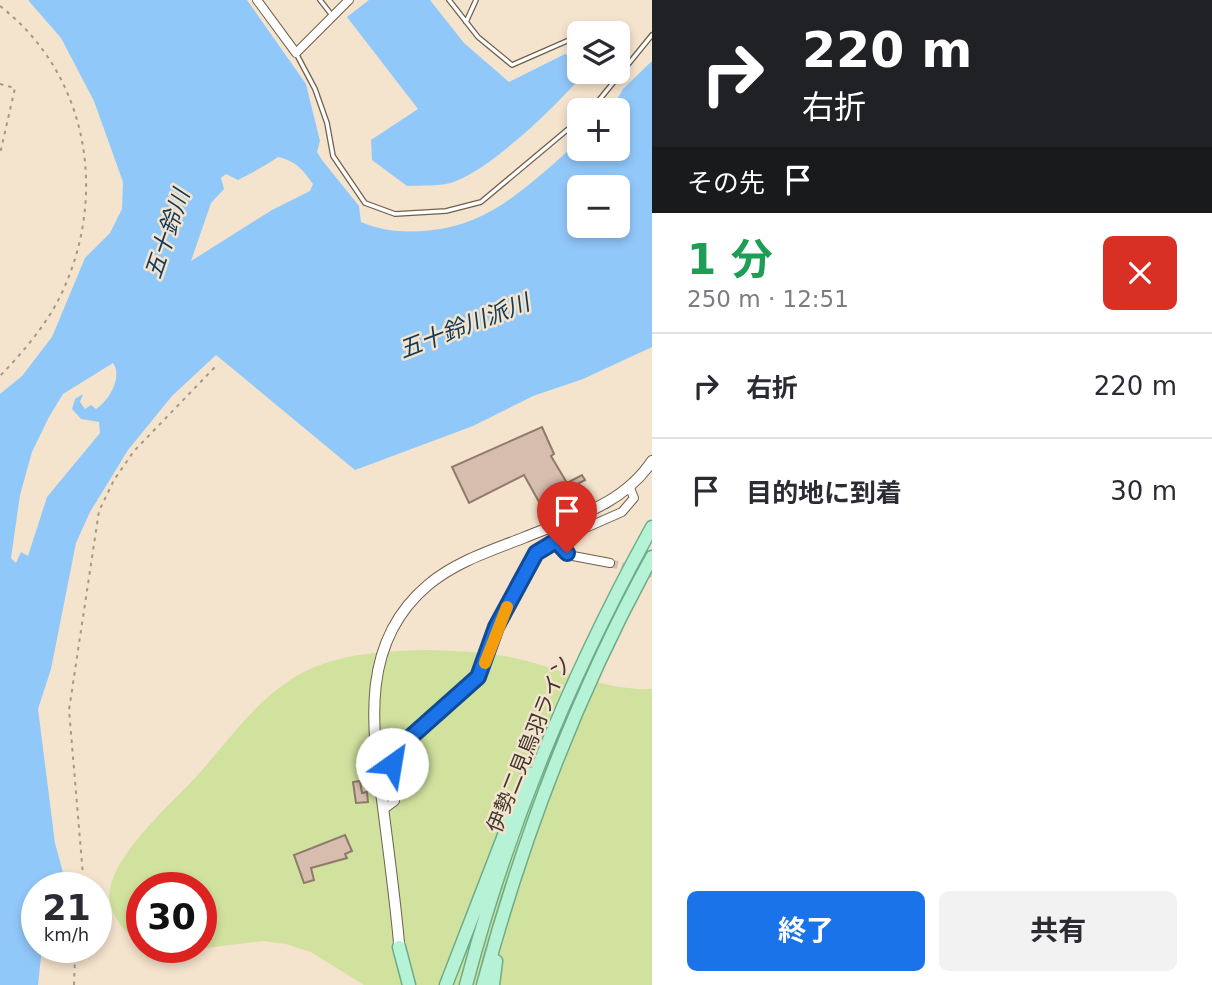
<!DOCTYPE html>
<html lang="ja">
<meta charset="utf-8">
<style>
:root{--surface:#fff;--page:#f2f2f3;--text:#2b2b33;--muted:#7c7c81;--line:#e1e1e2;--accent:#1a73e8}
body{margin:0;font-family:"DejaVu Sans","Noto Sans JP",sans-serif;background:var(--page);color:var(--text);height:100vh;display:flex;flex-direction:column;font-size:26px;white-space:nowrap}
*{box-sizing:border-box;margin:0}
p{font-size:23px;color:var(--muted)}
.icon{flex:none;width:38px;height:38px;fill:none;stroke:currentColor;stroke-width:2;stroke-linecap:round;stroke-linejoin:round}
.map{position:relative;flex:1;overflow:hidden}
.panel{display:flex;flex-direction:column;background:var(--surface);width:560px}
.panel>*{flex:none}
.hud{background:#202124;color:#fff;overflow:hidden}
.buttons{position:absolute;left:567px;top:21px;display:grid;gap:14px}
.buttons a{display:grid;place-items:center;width:63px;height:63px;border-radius:10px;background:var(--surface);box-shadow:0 4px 10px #0003;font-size:35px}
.speed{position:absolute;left:21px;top:872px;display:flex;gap:14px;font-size:35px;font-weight:700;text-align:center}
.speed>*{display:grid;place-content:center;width:91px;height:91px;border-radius:50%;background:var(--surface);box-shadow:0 4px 10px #0003;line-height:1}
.speed small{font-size:18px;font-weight:400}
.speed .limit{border:10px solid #d22;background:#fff;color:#111}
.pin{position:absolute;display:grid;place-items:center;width:60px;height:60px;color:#fff;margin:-72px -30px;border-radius:50% 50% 50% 0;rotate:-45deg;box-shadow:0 0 7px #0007}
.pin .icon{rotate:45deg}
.me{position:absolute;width:77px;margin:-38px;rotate:32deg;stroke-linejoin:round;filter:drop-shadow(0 0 5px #0008)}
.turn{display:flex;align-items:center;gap:24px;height:147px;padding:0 35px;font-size:32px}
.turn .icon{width:91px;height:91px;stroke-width:2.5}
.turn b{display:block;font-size:49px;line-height:60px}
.then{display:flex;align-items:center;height:66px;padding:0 35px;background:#0003;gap:14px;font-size:26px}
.round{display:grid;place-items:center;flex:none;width:74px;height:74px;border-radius:10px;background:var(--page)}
.head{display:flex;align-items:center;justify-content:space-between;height:119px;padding:0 35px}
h1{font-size:42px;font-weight:700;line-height:52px;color:#1e9e55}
.button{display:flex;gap:14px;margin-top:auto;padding:14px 35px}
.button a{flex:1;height:80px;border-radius:10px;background:var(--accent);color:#fff;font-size:28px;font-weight:700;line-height:80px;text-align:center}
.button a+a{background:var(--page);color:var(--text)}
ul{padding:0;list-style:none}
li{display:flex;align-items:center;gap:21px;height:105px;padding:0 35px;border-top:2px solid var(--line)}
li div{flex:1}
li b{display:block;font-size:26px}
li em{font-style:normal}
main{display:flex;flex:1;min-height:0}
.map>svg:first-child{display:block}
</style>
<main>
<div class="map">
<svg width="652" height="985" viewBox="0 0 652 985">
<rect width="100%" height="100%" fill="#f4e3cd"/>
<path fill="#d1e19e" d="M425,650c35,1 68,2 102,11 41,11 82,30 125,28v296h-288l-53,-33 -25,-8 -23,-3 -65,8 -40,-2h43v-60h-59v55c-22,-10 -39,-37 -30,-61 12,-35 58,-77 83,-103 37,-40 64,-85 115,-109 36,-16 77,-18 115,-19z"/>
<path fill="#91c8fa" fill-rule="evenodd" d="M28,0h219l59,84 14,57 -3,11 5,8 37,46 2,16c33,15 83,11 116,-4 34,-14 74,-52 102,-77v8h39v-39h-7l12,-21 29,-28v286l-69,32 -50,17 -60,30 -118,44 -139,-115 -44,41 -44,54 -38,62 -14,31 -25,126 -13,40 17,134 9,33 -10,11h-17v60h5l-4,38h-38v-591l22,-18 30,-39 33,-79 25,-25 12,-24 1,-27 -29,-81 -33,-63zM278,157c18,4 25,13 35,27l-3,7 -38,19 -81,51 20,-58 13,-14 -3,-11 5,-4 12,6c15,-8 27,-14 40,-23zM618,187v39h-39v-39zM113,363c10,14 -4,38 -17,46l-5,-4 -6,4 -5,-7 3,-8 -8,5 -3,10 9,10 18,3 1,11 -53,64 -19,59 -7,-4 -5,11 -5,-5 9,-63 12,-43 17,-35 14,-23z
M369,0h61l34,43 45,39 56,-28 14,8v10h6c-26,32 -91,94 -129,109 -14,6 -35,4 -49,5l-35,-26 -1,-20 47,-31 -71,-92z"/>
<path fill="#d6bdae" stroke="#91796c" stroke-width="2" d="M542,427l12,27 -3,2 16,27 15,-8 3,5 -23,12 3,7 -22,10 -19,-34 -55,28 -17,-36z
M360,781l2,12 5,-1 1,10 -12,1 -3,-21z
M345,835l7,16 -7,3 2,4 -36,10 3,12 -10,3 -10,-28z"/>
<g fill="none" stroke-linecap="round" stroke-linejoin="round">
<path stroke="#d0c1ae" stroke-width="8" stroke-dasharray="8 4" stroke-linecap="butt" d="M610,563l42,11"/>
<defs>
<path id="service" d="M320,0l11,14
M449,0l29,37 34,28 64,-28 3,3
M466,22l10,-22
M297,55l18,34 12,34 6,33 32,47 30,11 51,-3 35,-9 98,-82
M591,110l61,-75"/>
<path id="minor" d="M257,0l39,53 53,-53
M556,541l66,-29 12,-14 -4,-10
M383,810l12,-9 -3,-37 3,-14 83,-73 18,-50 40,-74 20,-12 17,15 37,7"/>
<path id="tertiary" d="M400,954c-4,-49 -11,-99 -17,-147 -11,-80 -24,-164 45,-222 27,-23 62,-34 95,-47 48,-20 99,-32 129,-77"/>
<path id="primary" d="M399,947l10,38
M446,985l82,-212
M466,985c42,-160 106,-313 186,-458
M483,985c40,-149 95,-293 169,-428
M493,985l3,-24"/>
</defs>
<use href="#service" stroke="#6f604c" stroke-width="6"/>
<use href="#minor" stroke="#6f604c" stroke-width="10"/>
<use href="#tertiary" stroke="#6f604c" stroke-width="12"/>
<use href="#primary" stroke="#6eac89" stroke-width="15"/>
<path stroke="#a59888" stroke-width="2" stroke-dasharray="3.5 5" stroke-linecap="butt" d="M0,6c84,65 107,178 67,275 -14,36 -40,67 -67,95
M0,84l15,4 -15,66
M84,887l-15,-177 30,-199 15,-31 20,-29 82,-85
M74,985l1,-29 6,-9"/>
<use href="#service" stroke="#fff" stroke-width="3.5"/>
<use href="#minor" stroke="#fff" stroke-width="8"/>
<use href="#tertiary" stroke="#fff" stroke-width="10"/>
<use href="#primary" stroke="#b6f2d5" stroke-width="12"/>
</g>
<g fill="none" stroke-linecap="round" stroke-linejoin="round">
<defs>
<path id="route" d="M392,764l4,-14 82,-73 18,-50 40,-74 20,-12 11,12"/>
</defs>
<use href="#route" stroke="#114b97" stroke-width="18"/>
<use href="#route" stroke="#1a73e8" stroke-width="12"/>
<path stroke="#f59e0b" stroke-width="12" d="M485,663l22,-56"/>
</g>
<g text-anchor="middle" stroke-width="5" stroke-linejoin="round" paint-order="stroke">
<g font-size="21" fill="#403930" stroke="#f4e3cd">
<text transform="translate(529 744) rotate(-68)" y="7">伊勢二見鳥羽ライン</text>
</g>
<g font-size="23" font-style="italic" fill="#113a5a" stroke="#f4e3cd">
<text transform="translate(167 234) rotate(-71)" y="8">五十鈴川</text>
<text transform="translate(464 326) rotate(-21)" y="8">五十鈴川派川</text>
</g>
</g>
</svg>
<div class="buttons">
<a><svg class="icon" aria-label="layers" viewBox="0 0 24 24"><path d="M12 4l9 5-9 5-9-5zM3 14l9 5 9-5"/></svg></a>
<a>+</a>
<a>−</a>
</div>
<div class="speed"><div>21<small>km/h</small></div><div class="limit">30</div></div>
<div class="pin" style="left:567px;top:553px;background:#d93025"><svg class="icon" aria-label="arrive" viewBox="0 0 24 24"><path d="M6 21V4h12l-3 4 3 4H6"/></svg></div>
<svg class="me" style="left:392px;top:764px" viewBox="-20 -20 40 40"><circle r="19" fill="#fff"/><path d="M0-13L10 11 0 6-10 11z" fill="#1a73e8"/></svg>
</div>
<section class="panel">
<div class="hud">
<div class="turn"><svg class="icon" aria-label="right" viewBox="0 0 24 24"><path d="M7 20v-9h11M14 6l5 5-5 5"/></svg><div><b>220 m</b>右折</div></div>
<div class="then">その先<svg class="icon" aria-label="arrive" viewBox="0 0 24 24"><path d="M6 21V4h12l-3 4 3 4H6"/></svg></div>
</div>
<div class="head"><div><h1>1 分</h1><p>250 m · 12:51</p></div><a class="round" style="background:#d93025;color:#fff"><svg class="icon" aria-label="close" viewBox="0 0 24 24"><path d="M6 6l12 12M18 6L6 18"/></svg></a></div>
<ul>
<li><svg class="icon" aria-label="right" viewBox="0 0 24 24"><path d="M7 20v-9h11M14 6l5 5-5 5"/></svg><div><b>右折</b></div><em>220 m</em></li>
<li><svg class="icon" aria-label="arrive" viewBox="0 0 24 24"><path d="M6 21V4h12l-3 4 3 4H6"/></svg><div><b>目的地に到着</b></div><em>30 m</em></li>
</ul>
<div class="button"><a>終了</a><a>共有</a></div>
</section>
</main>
